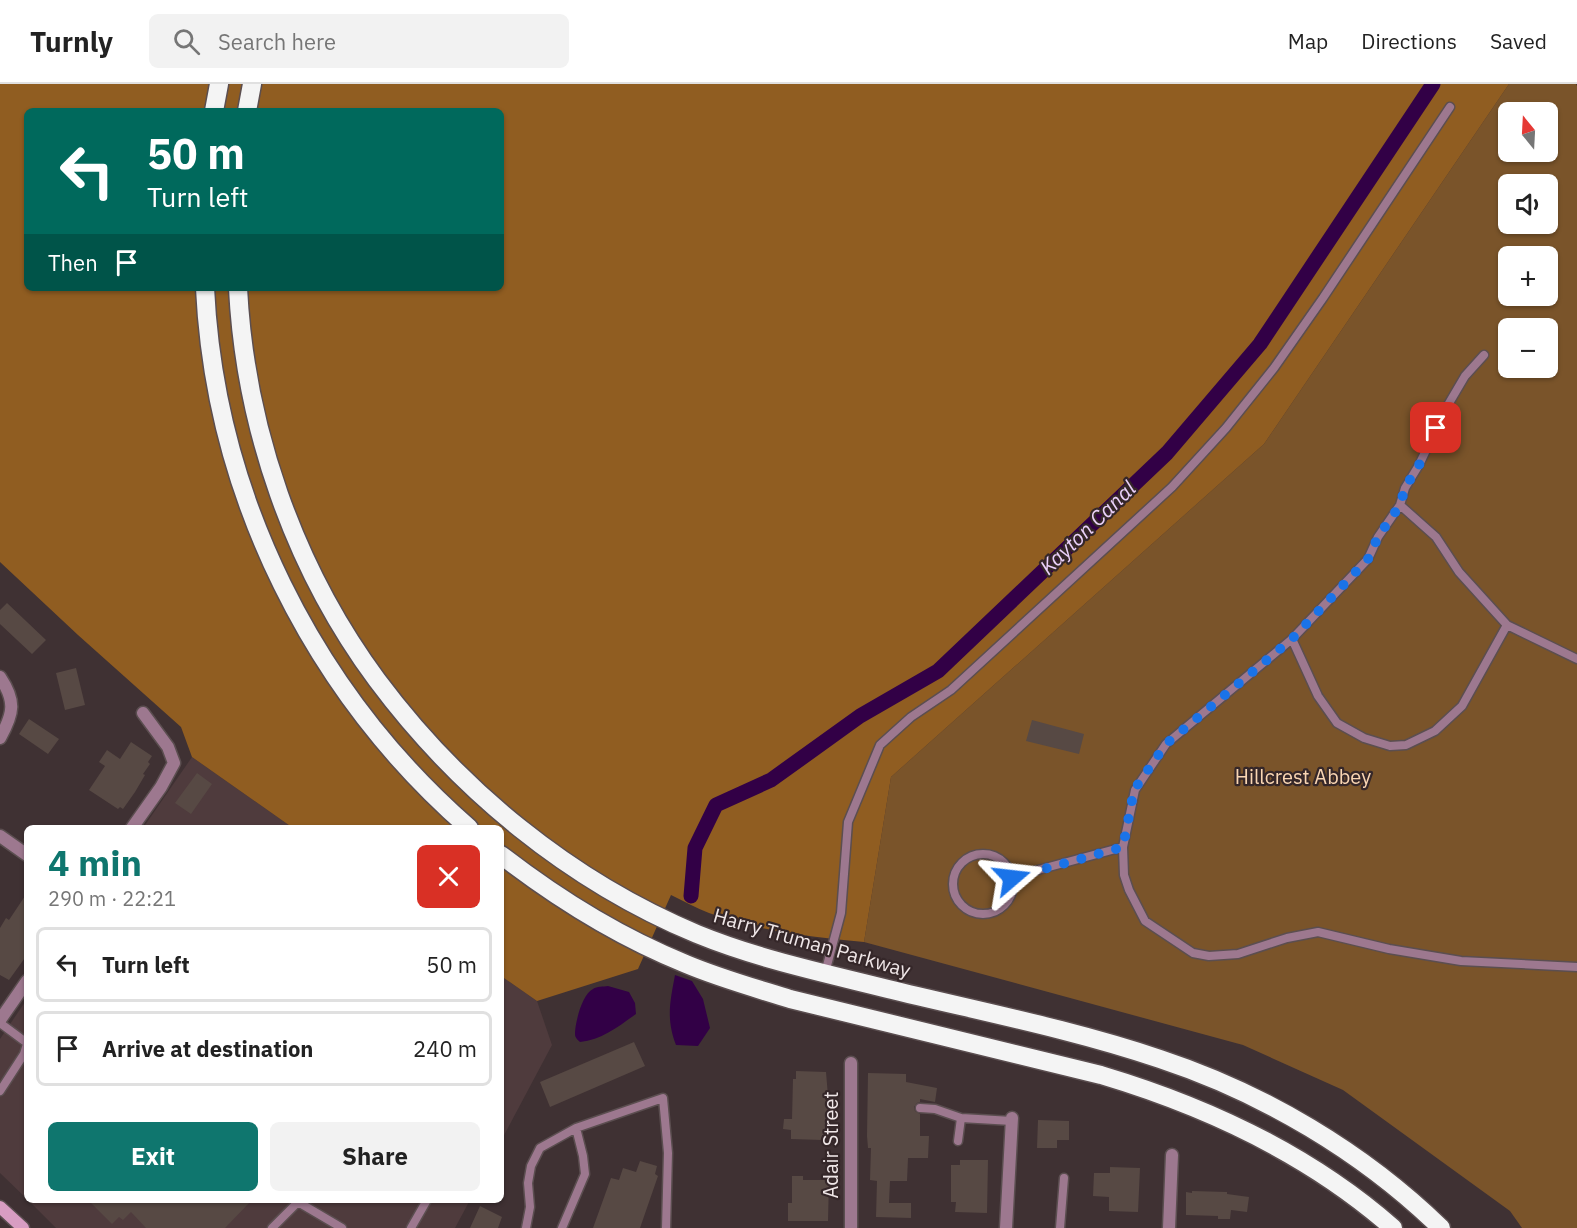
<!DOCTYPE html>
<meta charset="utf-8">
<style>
:root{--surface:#fff;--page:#f2f2f2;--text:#222;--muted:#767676;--line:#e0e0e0;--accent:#0f766e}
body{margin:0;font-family:"IBM Plex Sans",sans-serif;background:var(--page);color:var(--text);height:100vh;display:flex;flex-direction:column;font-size:22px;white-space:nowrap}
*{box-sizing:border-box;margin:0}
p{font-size:20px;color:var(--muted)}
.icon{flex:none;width:33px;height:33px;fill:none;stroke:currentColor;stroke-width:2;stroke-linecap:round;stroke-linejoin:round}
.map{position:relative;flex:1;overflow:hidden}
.details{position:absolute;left:24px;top:741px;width:480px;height:378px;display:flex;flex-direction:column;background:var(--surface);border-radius:9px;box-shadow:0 2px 4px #0004}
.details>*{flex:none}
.top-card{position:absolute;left:24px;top:24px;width:480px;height:183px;border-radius:9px;box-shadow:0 2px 4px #0004;background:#00695c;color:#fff;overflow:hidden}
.needle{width:39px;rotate:342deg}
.tools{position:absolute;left:1498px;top:18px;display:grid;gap:12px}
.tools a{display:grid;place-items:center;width:60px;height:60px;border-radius:9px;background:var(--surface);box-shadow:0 2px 4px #0004;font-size:30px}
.pin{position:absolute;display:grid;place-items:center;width:51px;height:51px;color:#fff;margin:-26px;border-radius:12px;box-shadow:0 3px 9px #0006}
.me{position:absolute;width:66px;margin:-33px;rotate:73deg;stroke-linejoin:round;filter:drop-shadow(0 0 4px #0008)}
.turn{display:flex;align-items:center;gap:21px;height:126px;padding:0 24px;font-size:27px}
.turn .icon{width:78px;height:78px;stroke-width:2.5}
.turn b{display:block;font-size:42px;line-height:51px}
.then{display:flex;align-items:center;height:57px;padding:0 24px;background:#0003;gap:12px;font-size:22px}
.round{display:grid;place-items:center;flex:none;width:63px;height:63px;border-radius:9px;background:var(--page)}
.head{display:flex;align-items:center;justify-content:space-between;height:102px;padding:0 24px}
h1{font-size:36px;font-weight:700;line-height:45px;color:var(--accent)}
.button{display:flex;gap:12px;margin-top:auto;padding:12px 24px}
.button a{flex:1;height:69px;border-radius:9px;background:var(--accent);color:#fff;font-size:24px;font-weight:700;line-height:69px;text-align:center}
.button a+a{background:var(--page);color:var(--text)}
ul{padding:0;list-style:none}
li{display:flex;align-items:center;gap:18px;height:75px;margin:0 12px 9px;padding:0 12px;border:3px solid var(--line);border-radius:9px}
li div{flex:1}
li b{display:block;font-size:22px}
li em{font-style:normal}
header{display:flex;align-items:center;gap:36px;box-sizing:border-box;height:84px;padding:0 30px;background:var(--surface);border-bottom:2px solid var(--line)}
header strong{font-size:28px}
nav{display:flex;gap:33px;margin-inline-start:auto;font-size:21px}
.search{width:420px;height:54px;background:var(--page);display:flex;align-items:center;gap:15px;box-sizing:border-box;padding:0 21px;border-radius:9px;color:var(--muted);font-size:22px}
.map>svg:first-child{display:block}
</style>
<header>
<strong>Turnly</strong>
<div class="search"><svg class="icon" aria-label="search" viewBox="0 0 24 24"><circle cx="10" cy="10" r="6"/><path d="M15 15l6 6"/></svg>Search here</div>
<nav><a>Map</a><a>Directions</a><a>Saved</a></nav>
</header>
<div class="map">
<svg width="1577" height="1144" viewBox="0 0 1577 1144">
<rect width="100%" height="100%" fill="#3f3133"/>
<path fill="#4f3b3d" d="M192,673l101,71h-150z
M501,892l36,25 15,44 -51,96z
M27,915v200l-27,-26v-134z
M28,1116h442l-15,28h-399z"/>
<path fill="#7a542a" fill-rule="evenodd" d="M1509,0h67l1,2v1142h-55l-12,-17 -167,-121 -100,-45 -379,-103 27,-165 373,-333zM1509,28h39v40h-39zM1509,100h39v40h-39zM1509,172h39v40h-39zM1509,244h39v40h-39z"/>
<path fill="#905d21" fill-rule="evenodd" d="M0,0h1509l-245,360 -373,333 -27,165c-52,-5 -106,-11 -155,-29 -13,-5 -25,-12 -38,-18l-33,74 -101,32 -36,-25v-148h-208l-101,-71 -11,-30 -103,-92 -78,-73zM27,27h474v177h-474z"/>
<path fill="#320046" d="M675,891l17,6 11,18 7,29 -12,18 -22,-1c-10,-26 -6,-43 -1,-70z
M608,902l21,6 6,11 1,11c-17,12 -34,26 -56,28 -2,-2 -5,-4 -5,-8 0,-11 7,-40 18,-45 4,-3 10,-2 15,-3z"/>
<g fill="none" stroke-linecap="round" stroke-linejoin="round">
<path stroke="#320046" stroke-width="15" d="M691,812l4,-48 21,-43 55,-25 89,-64 78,-45 229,-218 93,-109 173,-260"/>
</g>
<path fill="#574944" d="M7,519l39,37 -14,14 -32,-30v-14z
M76,584l9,37 -20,5 -9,-37z
M29,635l30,20 -11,15 -29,-20z
M1032,636l52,14 -5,20 -53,-13z
M131,658l21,14 -4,6 2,2 -7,10 2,1 -10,17 -12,17 -3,-2 -2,2 -29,-19 16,-24 -6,-4 8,-12 13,9z
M197,689l15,11 -21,30 -16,-11z
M27,809v62l-18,25 -9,-5v-47l6,-10 3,2z
M634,958l11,24 -95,41 -10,-25z
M796,987l30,1 2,24h3l-1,19h-4l-1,20h-3v5l-31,-1v-9l-8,-1 1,-10h8l1,-40h3z
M868,989l38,1v8l31,6 -2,14 -15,-3v3l-3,1 -3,4 1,4 5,3v22h9l-1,22h-20l-1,23h-17l-1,22h22v15l-35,-1 1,-36 -7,-1 1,-32h-3l-1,-12z
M1038,1036l31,1v19h-12v8h-20z
M960,1076h28l-1,53 -32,-1 1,-10h-5v-37h9z
M640,1077l17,5 -2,8 3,2 -18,52h-47l18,-50 8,2 4,-12 13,4z
M1110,1083l30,1 -2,44 -29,-1v-14l-16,-1 1,-23h16z
M792,1092h11v4h26l-1,41h-40v-18h4z
M1192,1107l35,1v2l22,3 -2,15 -16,-2 -1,9h-12v-3l-32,-1v-23l6,1z
M88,1116h164l-27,28h-79l-15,-16 -8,8 -4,-3 -7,7z
M480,1122l22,11 -4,11h-28z"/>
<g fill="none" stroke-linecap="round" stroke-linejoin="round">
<defs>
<path id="service" d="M1484,271l-19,21 -20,34 -26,55 -14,23 -5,17 -22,32 -10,22 -76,80 -126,105 -31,46 -12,57 1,28 5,15 16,31 48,32 16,3 29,-2 49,-16 31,-6 71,17 72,12 116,6
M1400,421l36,32 23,35 48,53 70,34
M1292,555l26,57 19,27 27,15 26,8 16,-1 29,-14 27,-25 45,-81
M953 800a30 30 0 1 1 60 0a30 30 0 1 1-60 0Z
M1012,793l111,-30
M825,889l16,-60 7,-91 32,-77 31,-28 40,-27 221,-203 54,-59 48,-60 49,-70 127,-191
M0,939l27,20
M0,1007l24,-37 3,-10
M920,1024l15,1 26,9 51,3
M958,1057l3,-23
M298,1118l44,26
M272,1144l28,-28
M411,1144l16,-28
M526,1144l4,-21 -2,-24 3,-17 9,-18 36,-20
M562,1144l23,-54 -2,-18 -7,-28 87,-30 5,55 -2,75
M1060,1144l4,-50"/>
<path id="minor" d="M0,593c16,24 14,36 0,61
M132,744l29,-41 13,-24 -6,-16 -25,-34
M0,752l27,19
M0,936l27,-39
M851,979v165
M1006,1144l6,-110
M1169,1144l3,-73"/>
<path id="secondary" d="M0,1123l23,21"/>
<path id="motorway" d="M214,27l5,-27
M247,27l5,-27
M205,204c10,207 108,404 264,540
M238,204c7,139 56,280 139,392 82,110 193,201 320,254 61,25 127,39 191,55 90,22 183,40 272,70 103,34 203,93 281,169
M501,771c57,44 118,82 185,109 33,14 69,24 104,35l311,76c107,32 208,79 292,153"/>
</defs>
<use href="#service" stroke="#5b4e50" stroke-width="11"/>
<use href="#minor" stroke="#5b4e50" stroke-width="15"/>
<use href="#secondary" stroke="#5b4e50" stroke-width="15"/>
<use href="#motorway" stroke="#5b4e50" stroke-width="21"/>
<use href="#service" stroke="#9d788f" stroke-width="8"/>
<use href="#minor" stroke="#9d788f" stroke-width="12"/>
<use href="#secondary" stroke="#d89dc2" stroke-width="12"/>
<use href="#motorway" stroke="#f4f4f4" stroke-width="18"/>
</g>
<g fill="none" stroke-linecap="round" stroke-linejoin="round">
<path stroke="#1a73e8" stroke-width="10" stroke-dasharray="0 18" d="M1012,794l111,-31 11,-57 32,-46 126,-105 76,-80 10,-22 22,-32 5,-17 14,-23 17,-37"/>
</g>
<g text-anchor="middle" stroke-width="4.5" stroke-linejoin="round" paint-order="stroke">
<g font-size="20" fill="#fad6b3" stroke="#352729">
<text x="1303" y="700">Hillcrest Abbey</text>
</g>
<g font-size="20" fill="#f0e7e8" stroke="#352729">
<text transform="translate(812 859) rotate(16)" y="7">Harry Truman Parkway</text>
<text transform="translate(831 1061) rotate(-90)" y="7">Adair Street</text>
</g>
<g font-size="21" font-style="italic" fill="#ebd1fa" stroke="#352729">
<text transform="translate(1088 444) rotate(-44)" y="7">Kayton Canal</text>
</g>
</g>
</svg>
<div class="tools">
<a><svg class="needle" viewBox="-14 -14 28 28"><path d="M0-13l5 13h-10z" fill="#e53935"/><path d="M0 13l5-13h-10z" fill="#767676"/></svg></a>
<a><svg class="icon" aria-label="sound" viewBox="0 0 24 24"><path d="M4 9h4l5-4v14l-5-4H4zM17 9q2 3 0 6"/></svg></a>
<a>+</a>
<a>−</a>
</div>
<div class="pin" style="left:1436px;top:344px;background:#d93025"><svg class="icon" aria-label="arrive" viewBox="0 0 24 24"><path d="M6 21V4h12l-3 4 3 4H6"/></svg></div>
<svg class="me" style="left:1012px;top:794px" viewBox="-20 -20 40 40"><path d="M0-17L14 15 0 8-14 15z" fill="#1a73e8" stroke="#fff" stroke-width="4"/></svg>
<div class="top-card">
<div class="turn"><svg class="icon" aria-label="left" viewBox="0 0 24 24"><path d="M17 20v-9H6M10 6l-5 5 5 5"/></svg><div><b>50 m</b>Turn left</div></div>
<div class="then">Then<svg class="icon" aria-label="arrive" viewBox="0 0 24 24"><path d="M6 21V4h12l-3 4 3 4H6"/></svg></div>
</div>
<section class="details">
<div class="head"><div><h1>4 min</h1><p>290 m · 22:21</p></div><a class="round" style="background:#d93025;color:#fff"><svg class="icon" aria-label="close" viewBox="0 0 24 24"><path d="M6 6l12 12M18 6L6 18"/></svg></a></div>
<ul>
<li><svg class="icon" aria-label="left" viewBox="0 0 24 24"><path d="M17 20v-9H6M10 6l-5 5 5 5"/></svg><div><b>Turn left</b></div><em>50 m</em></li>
<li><svg class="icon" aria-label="arrive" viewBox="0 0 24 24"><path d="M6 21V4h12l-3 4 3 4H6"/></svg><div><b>Arrive at destination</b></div><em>240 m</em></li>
</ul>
<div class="button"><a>Exit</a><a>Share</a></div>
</section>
</div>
